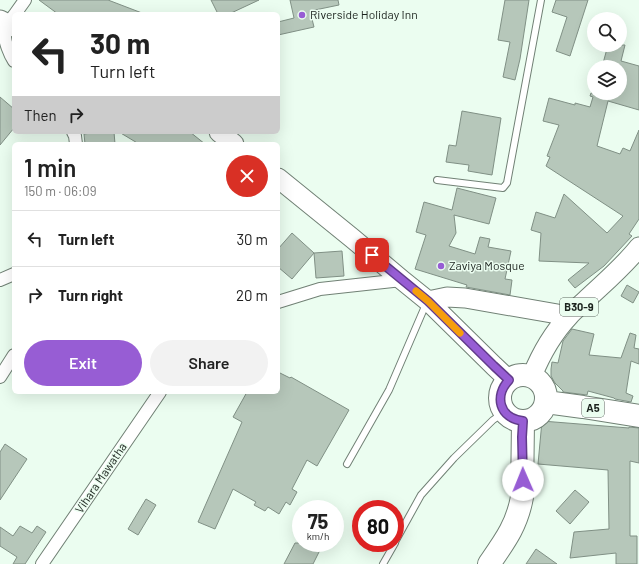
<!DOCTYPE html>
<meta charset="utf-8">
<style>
:root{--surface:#fff;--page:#f2f2f2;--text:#222;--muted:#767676;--line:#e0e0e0;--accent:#975dd4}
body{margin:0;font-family:Barlow,sans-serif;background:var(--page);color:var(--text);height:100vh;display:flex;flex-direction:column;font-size:15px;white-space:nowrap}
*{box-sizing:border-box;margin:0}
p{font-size:13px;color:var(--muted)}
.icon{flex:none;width:22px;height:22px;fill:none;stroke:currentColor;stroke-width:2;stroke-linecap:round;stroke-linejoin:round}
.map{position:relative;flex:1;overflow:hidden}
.panel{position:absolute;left:12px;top:142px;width:268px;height:252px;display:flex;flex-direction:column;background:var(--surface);border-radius:6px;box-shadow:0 4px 16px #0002}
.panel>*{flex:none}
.top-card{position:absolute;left:12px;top:12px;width:268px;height:122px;border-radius:6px;box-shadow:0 4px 16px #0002;background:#fff;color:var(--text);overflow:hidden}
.buttons{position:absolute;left:587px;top:12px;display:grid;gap:8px}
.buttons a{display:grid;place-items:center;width:40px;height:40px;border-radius:50%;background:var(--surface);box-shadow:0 4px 16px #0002;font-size:20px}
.speed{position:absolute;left:292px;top:500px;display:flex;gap:8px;font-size:20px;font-weight:700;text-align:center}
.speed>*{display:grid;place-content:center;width:52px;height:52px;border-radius:50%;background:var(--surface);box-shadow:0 4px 16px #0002;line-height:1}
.speed small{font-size:10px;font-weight:400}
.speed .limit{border:6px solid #d22;background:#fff;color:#111}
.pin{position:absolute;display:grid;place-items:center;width:34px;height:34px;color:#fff;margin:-17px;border-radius:8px;box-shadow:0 2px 6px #0006}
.me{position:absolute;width:44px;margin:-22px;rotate:359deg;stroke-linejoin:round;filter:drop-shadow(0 0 3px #0008)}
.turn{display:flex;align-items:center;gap:14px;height:84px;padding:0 12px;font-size:18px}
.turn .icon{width:52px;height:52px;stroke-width:2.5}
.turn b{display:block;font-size:28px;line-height:34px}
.then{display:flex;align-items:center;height:38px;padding:0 12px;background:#0003;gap:8px;font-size:15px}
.round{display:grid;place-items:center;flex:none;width:42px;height:42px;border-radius:21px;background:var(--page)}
.overview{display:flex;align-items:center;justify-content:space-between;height:68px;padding:0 12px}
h1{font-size:24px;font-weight:600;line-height:30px}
.action{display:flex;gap:8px;margin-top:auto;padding:8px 12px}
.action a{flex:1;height:46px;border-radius:24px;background:var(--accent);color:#fff;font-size:16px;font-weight:600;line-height:46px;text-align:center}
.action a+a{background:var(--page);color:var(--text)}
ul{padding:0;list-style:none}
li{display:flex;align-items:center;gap:12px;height:56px;padding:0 12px;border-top:1px solid var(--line)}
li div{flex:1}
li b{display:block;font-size:15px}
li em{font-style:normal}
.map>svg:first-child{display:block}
</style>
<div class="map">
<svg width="639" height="564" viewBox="0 0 639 564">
<rect width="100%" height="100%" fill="#ebfdf0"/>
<path fill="#b6c7ba" stroke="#809085" d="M39,0h69l34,13v1h-84z
M211,0h48l-30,14h-11z
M290,0h48l1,5 -29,6 4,16 -36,8v-13l16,-4z
M505,0h24l-9,59 -5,21 -12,-3 7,-35 -12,-2z
M556,0h32l-18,56 -14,-5 11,-34 -15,-5z
M608,45h17l-4,16 18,5v44l-31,-9 -11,45 23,8 3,-6 7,3 9,-21v89l-10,15 3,2 -28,30 -29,22 -7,-8 21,-17 -50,-2 2,-28 -10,-3 5,-18 19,6 9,-24 43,39 16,-17 -77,-50 4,-9 -3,-1 12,-31 -16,-4 6,-23 26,7v-2l15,4 3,-10 -3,-1 1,-3h29v-28l-1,2h-17z
M0,97l14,12v19l-14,17z
M462,111l39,7 -9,57 -24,-4 1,-6 -23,-3 3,-17 7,1z
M99,132h15l1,12h-30l-1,-10z
M119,132h71l15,12h-66z
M457,188l39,10 -7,26 -35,-9 2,18 -7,13 26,8 5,-17 10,2 -2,8 23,4 -6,28 7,1 -2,15 -44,-8 1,-2 -52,-16 11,-34 -10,-3 8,-30 28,8z
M292,233l22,20 -22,26 -14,-12v-18z
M342,251l2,25 -28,2 -2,-25z
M627,285l12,7 -6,11 -12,-7z
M572,329l22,5 -5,21 32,3 9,-25 6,2 -2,13 5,1v15l-8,-3 -5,32 7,3 -2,6 -16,-3 -1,-1 -26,-7 -1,4 -24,-3v-1l-8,-8 -4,-7v-7l1,-7 6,1 5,-22z
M278,372l12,6 1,-1 58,33 -32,56 -10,-6 -15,29 5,3 -7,13 -4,-3 -7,12 -11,-7 -3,4 -11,-6 2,-3 -23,-13 -18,40 -17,-7 44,-100 -9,-5 14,-25h31z
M542,421l87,7v-1l10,1v35l-9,-2v75h7v28h-21v-11l-46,5 4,-26 35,-3 -1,-59 -70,-6z
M5,444l22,15 -27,41v-48z
M575,490l14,12 -19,22 -14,-13z
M146,499l10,6 -18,30 -10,-6z
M20,526l12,7 5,-7 9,6 -21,32h-12l4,-7 -17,-11v-19l13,9z
M295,543h17l9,5 -8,16h-29z
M536,549l21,15h-31z"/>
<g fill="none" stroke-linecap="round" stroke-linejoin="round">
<defs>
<path id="lane" d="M437,180l66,8 4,-5 34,-183
M347,464l42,-74 37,-86
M395,542l26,-47 33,-37 39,-38 12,-8
M383,564l12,-21"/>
<path id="street" d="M15,14l10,-14
M14,15c-3,5 -9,12 -9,18 -1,8 5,22 9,28
M73,132l2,4 1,8
M0,280l14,-6
M278,302l42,-13 82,-9
M0,377l14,-22
M42,564l118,-172"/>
<path id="primary" d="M0,20l14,7
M219,132l15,12
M278,178l74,60 50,42 26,21 66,65 15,14
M428,301l19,-4 18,1 104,18
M532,376c9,-22 20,-42 37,-60 5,-6 12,-11 18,-17 17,-16 37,-33 52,-52"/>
<path id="highway" d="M500 398a23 23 0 1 1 46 0a23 23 0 1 1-46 0Z
M546,402l37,5 56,9
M489,564c16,-23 28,-39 33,-67l1,-76"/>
</defs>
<use href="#lane" stroke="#718175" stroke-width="8"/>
<use href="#street" stroke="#718175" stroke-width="14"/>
<use href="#primary" stroke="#718175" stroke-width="21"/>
<use href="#highway" stroke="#718175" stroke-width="24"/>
<use href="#lane" stroke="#fff" stroke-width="6"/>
<use href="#street" stroke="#fff" stroke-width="12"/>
<use href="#primary" stroke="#fff" stroke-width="19"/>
<use href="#highway" stroke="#fff" stroke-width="22"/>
</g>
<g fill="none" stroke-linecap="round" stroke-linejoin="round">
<defs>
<path id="route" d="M372,255l56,46 66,65 15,14c-15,16 -10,38 14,41l-1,16 1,43"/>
</defs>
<use href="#route" stroke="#623c8a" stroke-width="10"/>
<use href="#route" stroke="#975dd4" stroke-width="7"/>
<path stroke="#f59e0b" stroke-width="7" d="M416,291l12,10 32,32"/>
</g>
<g fill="#975dd4" stroke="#ebfdf0" stroke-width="1.5">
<circle cx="302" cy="15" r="4"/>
<circle cx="441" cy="266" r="4"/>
</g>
<g text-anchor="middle" stroke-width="3" stroke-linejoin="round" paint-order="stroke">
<g fill="#ebfdf0" stroke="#5a645d" stroke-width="1">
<rect x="560" y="298" width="38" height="18" rx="3"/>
<rect x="582" y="399" width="22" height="18" rx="3"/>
</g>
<g font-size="11" font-weight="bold" fill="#1c231e">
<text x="579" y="311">B30-9</text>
<text x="593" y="412">A5</text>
</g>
<g font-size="12" fill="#1c231e" stroke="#ebfdf0" text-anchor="start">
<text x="310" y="19">Riverside Holiday Inn</text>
<text x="449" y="270">Zaviya Mosque</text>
</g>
<g font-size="12" fill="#1c231e" stroke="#ebfdf0">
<text transform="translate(101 478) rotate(-56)" y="4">Vihara Mawatha</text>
</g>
</g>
</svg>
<div class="buttons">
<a><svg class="icon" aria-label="search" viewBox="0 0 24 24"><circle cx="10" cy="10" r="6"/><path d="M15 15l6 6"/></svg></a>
<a><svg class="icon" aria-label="layers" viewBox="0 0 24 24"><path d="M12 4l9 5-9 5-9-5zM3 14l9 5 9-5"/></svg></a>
</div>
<div class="speed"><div>75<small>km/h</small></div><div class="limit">80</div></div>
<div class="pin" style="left:372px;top:255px;background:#d93025"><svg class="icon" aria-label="arrive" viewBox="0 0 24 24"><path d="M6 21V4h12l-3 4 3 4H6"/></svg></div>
<svg class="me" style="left:523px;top:480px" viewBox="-20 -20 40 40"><circle r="19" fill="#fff"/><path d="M0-13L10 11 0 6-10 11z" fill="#975dd4"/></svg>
<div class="top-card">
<div class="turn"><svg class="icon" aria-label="left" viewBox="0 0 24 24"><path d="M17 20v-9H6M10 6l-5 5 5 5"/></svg><div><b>30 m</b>Turn left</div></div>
<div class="then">Then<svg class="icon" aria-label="right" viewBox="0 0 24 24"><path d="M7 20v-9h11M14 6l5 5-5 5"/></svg></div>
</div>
<section class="panel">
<div class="overview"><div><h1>1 min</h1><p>150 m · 06:09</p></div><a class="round" style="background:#d93025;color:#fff"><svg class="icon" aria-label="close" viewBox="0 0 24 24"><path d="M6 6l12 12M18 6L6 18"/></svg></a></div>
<ul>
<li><svg class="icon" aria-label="left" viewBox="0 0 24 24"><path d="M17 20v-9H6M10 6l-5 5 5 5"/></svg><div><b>Turn left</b></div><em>30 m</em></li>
<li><svg class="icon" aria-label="right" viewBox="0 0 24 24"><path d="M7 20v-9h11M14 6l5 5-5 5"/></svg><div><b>Turn right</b></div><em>20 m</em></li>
</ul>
<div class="action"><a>Exit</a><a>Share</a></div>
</section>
</div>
